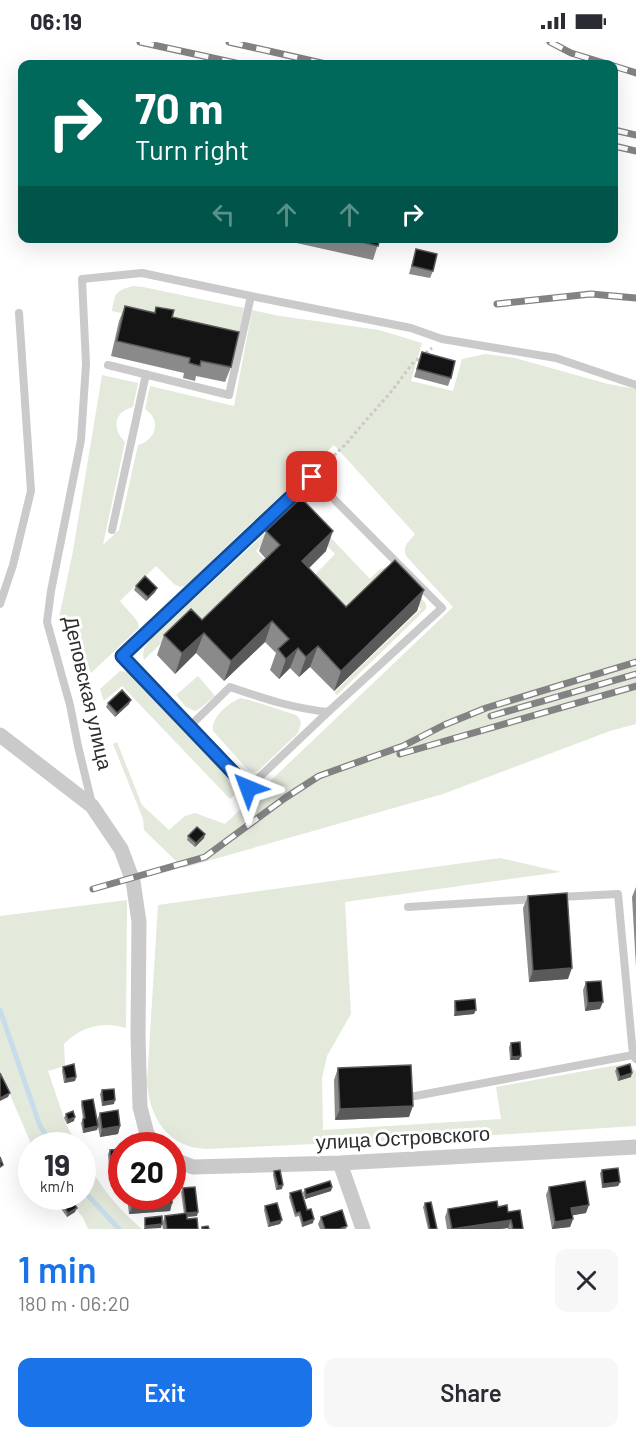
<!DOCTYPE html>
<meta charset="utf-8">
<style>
:root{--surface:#fff;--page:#f7f7f7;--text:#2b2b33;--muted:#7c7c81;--accent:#1a73e8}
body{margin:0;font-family:Barlow,sans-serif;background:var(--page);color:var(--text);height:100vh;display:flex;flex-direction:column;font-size:22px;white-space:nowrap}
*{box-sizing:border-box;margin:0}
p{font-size:20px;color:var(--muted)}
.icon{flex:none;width:33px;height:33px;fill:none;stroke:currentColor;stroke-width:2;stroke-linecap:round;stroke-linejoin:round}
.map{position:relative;height:1187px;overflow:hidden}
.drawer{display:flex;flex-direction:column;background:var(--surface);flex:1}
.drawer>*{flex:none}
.hud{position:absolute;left:18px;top:18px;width:600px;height:183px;border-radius:12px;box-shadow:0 6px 24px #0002;background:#00695c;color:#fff;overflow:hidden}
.speed{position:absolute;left:18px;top:1090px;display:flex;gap:12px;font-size:30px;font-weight:700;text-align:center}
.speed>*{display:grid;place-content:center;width:78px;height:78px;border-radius:50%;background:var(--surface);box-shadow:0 6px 24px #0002;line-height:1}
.speed small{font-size:15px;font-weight:400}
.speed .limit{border:9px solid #d22;background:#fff;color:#111}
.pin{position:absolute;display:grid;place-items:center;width:51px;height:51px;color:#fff;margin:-26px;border-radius:12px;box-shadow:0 3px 9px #0006}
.me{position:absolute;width:66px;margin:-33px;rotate:316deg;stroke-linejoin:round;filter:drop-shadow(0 0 4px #0008)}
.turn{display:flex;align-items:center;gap:21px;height:126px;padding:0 18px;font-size:27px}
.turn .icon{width:78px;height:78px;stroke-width:2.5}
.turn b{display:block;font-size:42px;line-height:51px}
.lanes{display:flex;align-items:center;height:57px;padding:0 18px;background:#0003;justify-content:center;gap:30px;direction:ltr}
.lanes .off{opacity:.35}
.round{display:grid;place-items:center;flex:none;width:63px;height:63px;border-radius:12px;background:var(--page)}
.overview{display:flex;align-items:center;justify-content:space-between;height:102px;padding:0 18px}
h1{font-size:36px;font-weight:600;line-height:45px;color:var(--accent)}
.button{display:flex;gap:12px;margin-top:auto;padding:12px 18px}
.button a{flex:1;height:69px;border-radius:12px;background:var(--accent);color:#fff;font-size:24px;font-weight:600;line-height:69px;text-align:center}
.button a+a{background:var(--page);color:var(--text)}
.status{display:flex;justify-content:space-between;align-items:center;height:42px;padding:0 30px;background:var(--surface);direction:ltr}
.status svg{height:16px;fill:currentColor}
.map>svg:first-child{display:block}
</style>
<div class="status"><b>06:19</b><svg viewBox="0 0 49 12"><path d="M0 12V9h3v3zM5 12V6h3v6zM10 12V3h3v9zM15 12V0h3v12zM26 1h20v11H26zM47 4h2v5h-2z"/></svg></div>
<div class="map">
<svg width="636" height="1187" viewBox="0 0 636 1187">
<rect width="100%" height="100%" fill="#fff"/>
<path fill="#e3e9db" d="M133,244l10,1 101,21 -7,32 -125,-29c3,-18 3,-20 21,-25z
M252,268l28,6 99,14 43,13 -11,38 42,10 9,-32 23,-5 30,4 93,26 28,5v335l-26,7 -167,63 -260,74 -39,-38 -1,-11 -30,-75 4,-2 25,63 27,25 16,-14 10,-3 30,11 228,-217 -47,-51c-4,-11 3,-14 9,-22l-81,-89 -149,141 -5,1 -6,-3 -18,-18 -36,35 18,21 1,6 -48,45 -13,-36 -19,-19 14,-67 29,-176 36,8 -5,24c-20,5 -21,22 -8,35l-22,103 16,-15 19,-85c18,-5 24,-25 7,-36l5,-23 84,20z
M287,471l26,6 57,60c3,-3 7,-8 11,-10 14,-7 37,25 45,35v5l-89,86 -3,-3 87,-83 -32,-34 -51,45 -33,-35 30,-31 -35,-36 -9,-1 -35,34 14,14 -73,67 -12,-12 -41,40c-3,-10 2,-15 8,-22z
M120,629l9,1 9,8 98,103 2,5 -2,6 -6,5 -108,-113 -18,15 -4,-12z
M198,634l17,20 -16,13 -4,2 -9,-4 -10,-12z
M240,656l9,2 47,15 3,3 2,5 -3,10 -40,38 -4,1 -6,-2 -35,-39c-2,-14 15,-27 27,-33z
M500,816l61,14 -216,30 6,112 -24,42 -5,22 1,52 178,-11 -5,-32 133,-24 7,9v54l-189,12 -240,11c-6,-1 -13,-1 -19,-3 -28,-11 -39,-36 -41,-64l11,-177z
M127,858l-1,128c-23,-7 -45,-2 -62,16l1,22 -17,5 18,53 12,22h-46l-21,-49 -11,-21v-160z
M83,1113c16,30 33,52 59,74h-54l-5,-11 -16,-21h15z"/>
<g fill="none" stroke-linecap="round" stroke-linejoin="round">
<path stroke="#c7dde9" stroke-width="5" d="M0,968l40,116 13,20
M82,1147l37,40"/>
<path stroke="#cacaca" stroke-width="3" stroke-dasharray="3 3" stroke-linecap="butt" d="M321,426l25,-24 16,-19 29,-33 21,-28 20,-16"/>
<path stroke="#cacaca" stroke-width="8" d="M108,323l121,30 22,-99
M312,435l130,131 -114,104 -80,76 -126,-132z
M112,488l34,-156
M0,562l13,-39 18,-74 -12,-178
M189,685l41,-40c35,12 62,21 98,25
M92,762l-14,-58 -8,-41 -23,-83 4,-31 30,-151 5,-76 -4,-85 60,-6 109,23 160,32 31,11 114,19 80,27
M559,855l59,-3 15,161 3,4
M408,865l127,-8
M415,1054l218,-41"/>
<path stroke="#cacaca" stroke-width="15" d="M0,693l92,71 29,43 12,32 6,41 -1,114 2,71 7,27 9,12
M172,1117l21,8 147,-4 296,-16
M340,1121l23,66"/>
<defs>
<path id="rail" d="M140,0l100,22
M229,0l97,22
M550,0l21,11 36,11
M614,24l22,7
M614,88l22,5
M614,104l22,5
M497,262l94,-10 45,4
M491,674l145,-42
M400,712l236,-68
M93,847l112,-32 80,-59 34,-22 84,-30 41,-21 42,-17 150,-46"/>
</defs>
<use href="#rail" stroke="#828282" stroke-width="7"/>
<use href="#rail" stroke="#fff" stroke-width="4.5" stroke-dasharray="14" stroke-linecap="butt"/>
</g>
<path fill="#8a8a8a" d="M274,196h106l-7,22z
M416,207l17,22 -3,7 -21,-4z
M125,264l29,7 2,-6 16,10 59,50 -6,15 -29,-6 -1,5 -12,-3 1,-5 -73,-17 8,-35z
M422,310l29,26 -3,8 -34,-9z
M266,489l60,20 -17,17 37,39 78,-17 -7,21 -83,80 -24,-24 -11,10 -9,-9 -11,11 -9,-9 6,-17 -11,-11 -41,39 -28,-28 -21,21 -18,-19 7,-20 38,-15 64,-61 -7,-8z
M136,544l21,2 -2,4 -9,9 -12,-11z
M108,661l21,1 -14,13 -9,-10z
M205,792l-1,4 -9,9 -8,-7 1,-4z
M636,845v80l-4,-70z
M528,854l40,83 -39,3 -6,-74z
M586,940l14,27 -15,2 -2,-21z
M455,959l19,13 -20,2v-11z
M511,1001l8,17h-9l-1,-13z
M63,1025l13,10 -1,4 -11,2 -2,-12z
M338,1026l71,49 -74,3 -1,-40z
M617,1026l14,9 -13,4 -3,-10z
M102,1048l12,14 -12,2 -2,-12z
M82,1059l15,19 3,-7 20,13 -2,8 -18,3 -2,-10 -1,3 -14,3 -2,-10 2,-4 -2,-14z
M66,1072l8,7 -7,3 -3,-6z
M122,1107v19h-13l-1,-14 2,-4z
M602,1128l18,12 -2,4 -16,2 -2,-15z
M274,1129l8,18 -6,1 -3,-15z
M332,1145l-1,4 -26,8 -2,-6 2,-4z
M549,1145l37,26 -14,2 1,4 -3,8 -18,2 -6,-34z
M183,1146l14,28 -10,1v2l11,10h-35l-1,-5 3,-8 19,-2 -3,-22z
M290,1151l17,17 6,13 -11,4 -3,-11 -4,1 -6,-20z
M127,1155h45v6l-2,8 -41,3z
M61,1160l14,10 -8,5 -8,-11z
M425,1161l12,26h-9l-5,-22z
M265,1164l17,14 -2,4 -12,3 -4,-17z
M448,1167l60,3 15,17h-15v-1l-8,1h-53l-2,-12z
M321,1175l26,9 -1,3h-26l-2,-5z"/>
<path fill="#5a5a5a" d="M333,489l-7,20 -31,31 7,-21z
M157,546l-2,4 -9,9 2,-4z
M424,548l-7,21 -83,80 7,-20z
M272,579l-7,21 -41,39 7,-20z
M204,591l-8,20 -21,21 7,-21z
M318,604l-8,21 -11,10 7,-20z
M298,606l-8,20 -11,11 7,-20z
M131,658l-2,4 -14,13 2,-4z
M205,792l-1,4 -9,9 1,-4z
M572,926l-4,11 -39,3 4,-11z
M603,960l-3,7 -15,2 3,-8z
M476,968l-2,4 -20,2 2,-4z
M521,1014l-2,4h-9l2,-3z
M632,1031l-1,4 -13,4 2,-4z
M76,1035l-1,4 -11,2 2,-4z
M10,1051l-2,4 -8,4v-3z
M115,1058l-1,4 -12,2 1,-4z
M413,1064l-4,11 -74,3 5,-11z
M75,1075l-1,4 -7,3 1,-4z
M98,1084l-1,4 -14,3 1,-4z
M120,1084l-2,8 -18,3 2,-8z
M111,1122h11v4h-13z
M620,1140l-2,4 -16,2 1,-4z
M283,1143l-1,4 -6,1 2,-4z
M332,1145l-1,4 -26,8 1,-4z
M172,1161l-2,8 -41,3 3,-7z
M589,1163l-3,8 -17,3 2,-8z
M77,1166l-2,4 -8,5 1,-4z
M198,1170l-1,4 -12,1 1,-4z
M314,1177l-1,4 -11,4 1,-4z
M573,1177l-3,8 -18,2 3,-7z
M282,1178l-2,4 -12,3 2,-4z
M511,1178l-3,8 -8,1h-46z
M162,1182l-1,4 -17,1 1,-3z"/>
<path fill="#141414" stroke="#5a5a5a" stroke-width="1.5" d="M346,196h34l-2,8z
M416,207l21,5 -4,17 -21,-5z
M125,264l30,7 1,-6 18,3 -2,7 67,15 -8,35 -30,-6 -1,5 -11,-3 1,-5 -73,-17z
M422,310l33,9 -4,17 -34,-9z
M301,456l32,33 -31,30 44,46 49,-47 29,30 -83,81 -23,-25 -12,11 -8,-9 -12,11 -8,-10 11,-10 -17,-18 -41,40 -27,-28 -22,20 -18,-18 27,-26 11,11 78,-75 -14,-14z
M145,534l12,12 -9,9 -12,-11z
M122,648l9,10 -14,13 -9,-10z
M197,785l8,7 -9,9 -8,-7z
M567,851l5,75 -39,3 -5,-75z
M601,939l2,21 -15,1 -2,-21z
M475,957l1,11 -20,2 -1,-11z
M520,1000l1,14 -9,1 -1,-14z
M74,1022l2,13 -10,2 -3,-12z
M630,1022l2,9 -12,4 -3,-9z
M411,1023l2,41 -73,3 -2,-41z
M0,1031l10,20 -10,5z
M114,1047l1,11 -12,2 -1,-12z
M93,1057l5,27 -14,3 -1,-10 2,-1 -3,-17z
M118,1068l2,16 -18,3 -2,-16z
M73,1069l2,6 -7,3 -2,-6z
M122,1107v15h-11l-1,-14z
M0,1115l3,8 -3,2z
M618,1126l2,14 -17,2 -1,-14z
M280,1128l3,15 -5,1 -4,-15z
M330,1139l2,6 -26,8 -1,-6z
M585,1139l4,24 -18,3 2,11 -18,3 -6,-35z
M195,1145l3,25 -12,1 -3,-25z
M301,1148l6,20 4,-1 3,10 -11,4 -3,-11 -4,1 -6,-20z
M67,1155h3l7,11 -9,5 -7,-11z
M131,1155h41v6l-40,4z
M497,1159l1,6 9,-2 1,7 12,-2 3,19h-10l-2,-9 -59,9 -4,-20z
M431,1160l6,27h-7l-5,-26z
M277,1161l5,17 -12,3 -5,-17z
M342,1168l5,16 -8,3h-14l-4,-12z
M187,1171v6l10,-1 1,11h-31l-2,-13z
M162,1174v8l-17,2v-8z
M208,1184l1,3h-7v-2z"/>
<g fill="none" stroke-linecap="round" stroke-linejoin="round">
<defs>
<path id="route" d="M248,746l-126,-132 190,-179"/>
</defs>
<use href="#route" stroke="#114b97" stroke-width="15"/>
<use href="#route" stroke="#1a73e8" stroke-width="10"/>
</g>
<g text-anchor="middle" stroke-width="6" stroke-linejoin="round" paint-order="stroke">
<g font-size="20" fill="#2d2d2d" stroke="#fff">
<text transform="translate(88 651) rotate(77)" y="7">Деповская улица</text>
<text transform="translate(403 1096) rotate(-3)" y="7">улица Островского</text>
</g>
</g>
</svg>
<div class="speed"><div>19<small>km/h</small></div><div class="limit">20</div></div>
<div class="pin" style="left:312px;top:435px;background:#d93025"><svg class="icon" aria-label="arrive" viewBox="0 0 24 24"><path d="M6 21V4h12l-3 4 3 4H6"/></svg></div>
<svg class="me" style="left:248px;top:746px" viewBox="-20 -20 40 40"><path d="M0-17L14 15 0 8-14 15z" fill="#1a73e8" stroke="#fff" stroke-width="4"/></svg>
<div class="hud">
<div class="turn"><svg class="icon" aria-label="right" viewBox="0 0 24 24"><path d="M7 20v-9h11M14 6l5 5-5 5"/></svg><div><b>70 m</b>Turn right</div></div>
<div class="lanes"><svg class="icon off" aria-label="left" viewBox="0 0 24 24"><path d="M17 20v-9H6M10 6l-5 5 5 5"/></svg><svg class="icon off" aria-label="ahead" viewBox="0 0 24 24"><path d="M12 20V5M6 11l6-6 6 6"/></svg><svg class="icon off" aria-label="ahead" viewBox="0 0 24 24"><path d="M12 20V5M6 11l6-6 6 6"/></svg><svg class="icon" aria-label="right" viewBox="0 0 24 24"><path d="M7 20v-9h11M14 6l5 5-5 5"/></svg></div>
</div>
</div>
<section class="drawer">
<div class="overview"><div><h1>1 min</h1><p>180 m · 06:20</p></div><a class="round"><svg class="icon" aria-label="close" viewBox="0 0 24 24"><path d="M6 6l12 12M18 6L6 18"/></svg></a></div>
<div class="button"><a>Exit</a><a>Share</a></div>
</section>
